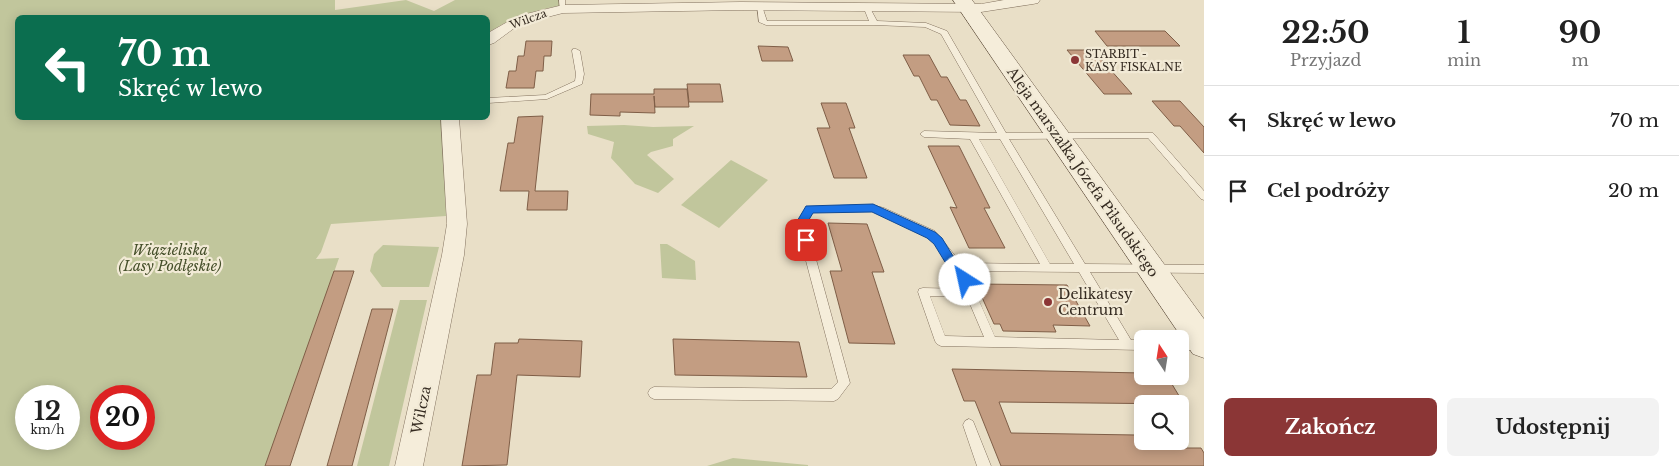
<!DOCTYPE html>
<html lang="pl">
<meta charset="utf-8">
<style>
:root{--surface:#fff;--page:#f2f2f2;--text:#222;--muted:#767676;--line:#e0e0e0;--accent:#8b3636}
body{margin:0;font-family:"Libre Baskerville",serif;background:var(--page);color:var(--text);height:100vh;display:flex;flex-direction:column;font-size:19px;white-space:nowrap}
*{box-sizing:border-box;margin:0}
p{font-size:16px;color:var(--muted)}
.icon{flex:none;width:28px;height:28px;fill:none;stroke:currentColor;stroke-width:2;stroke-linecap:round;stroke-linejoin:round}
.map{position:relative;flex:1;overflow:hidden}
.sheet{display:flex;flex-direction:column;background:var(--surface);width:475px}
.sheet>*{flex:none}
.top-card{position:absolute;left:15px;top:15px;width:475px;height:105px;border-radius:8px;box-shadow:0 2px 12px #0003;background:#0b6e4f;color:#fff;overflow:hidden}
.needle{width:32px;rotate:348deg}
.tools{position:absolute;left:1134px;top:330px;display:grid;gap:10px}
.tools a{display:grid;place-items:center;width:55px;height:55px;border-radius:8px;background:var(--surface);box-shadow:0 2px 12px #0003;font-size:25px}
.speed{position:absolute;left:15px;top:385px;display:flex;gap:10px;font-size:25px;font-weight:700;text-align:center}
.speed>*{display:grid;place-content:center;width:65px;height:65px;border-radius:50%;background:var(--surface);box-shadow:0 2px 12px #0003;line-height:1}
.speed small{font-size:12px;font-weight:400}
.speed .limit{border:8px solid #d22;background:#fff;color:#111}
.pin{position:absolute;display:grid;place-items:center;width:42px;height:42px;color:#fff;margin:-21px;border-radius:10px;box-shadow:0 2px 8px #0006}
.me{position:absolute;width:55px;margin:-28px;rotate:325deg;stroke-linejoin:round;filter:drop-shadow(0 0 4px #0008)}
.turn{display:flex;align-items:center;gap:18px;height:105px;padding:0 20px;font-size:22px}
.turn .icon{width:65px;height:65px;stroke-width:2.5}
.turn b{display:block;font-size:35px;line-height:42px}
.eta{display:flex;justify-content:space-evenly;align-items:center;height:85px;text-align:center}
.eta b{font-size:30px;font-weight:800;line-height:35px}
.primary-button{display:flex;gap:10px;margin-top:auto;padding:10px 20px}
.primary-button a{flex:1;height:58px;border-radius:8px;background:var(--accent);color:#fff;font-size:20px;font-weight:800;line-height:58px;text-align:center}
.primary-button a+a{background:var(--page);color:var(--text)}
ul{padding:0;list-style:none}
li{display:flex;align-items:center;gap:15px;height:70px;padding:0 20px;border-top:1px solid var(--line)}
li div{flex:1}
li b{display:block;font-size:19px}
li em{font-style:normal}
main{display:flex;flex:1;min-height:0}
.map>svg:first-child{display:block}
</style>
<main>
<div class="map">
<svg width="1204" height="466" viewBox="0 0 1204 466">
<rect width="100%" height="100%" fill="#e9dfc7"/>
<path fill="#c1c69c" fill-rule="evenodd" d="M0,0h335v10l71,-10 28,11 21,-11h104v6c-27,5 -49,12 -71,27v-15h-470v100h425l3,98 -115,8 -10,28 -5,7 23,-1 -73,208h-266zM26,396h43v43h-43zM101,396h43v43h-43z
M624,125l29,2 41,-1 -21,13v7l-22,6 -4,3 27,24 -16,14 -23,-9 -24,-26 3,-16 -26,-8 -1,-8z
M731,160l37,20 -49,48 -38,-23z
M660,244h7l28,17 1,19 -34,-2z
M383,245l56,2 -10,40h-47l-12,-16 4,-17z
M400,300h27l-38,166h-32z
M733,458l75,7v1h-101z"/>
<path fill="#c39d82" stroke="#7f5e47" d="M1095,31h70l15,15h-73z
M526,41h26l-1,15h-7l-1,15h-7l-2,17h-28l3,-17h7l2,-15h6z
M758,46l30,1 5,14h-31z
M1067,50h26l39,44h-28z
M903,55h26l12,22h6l13,23h6l14,26 -30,-1 -13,-25h-6l-12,-24h-5z
M687,84h33l3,18h-34z
M654,89h33l2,18h-34l-1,-11 1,17 -35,-1v4l-30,-1 1,-21h63z
M1152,101h28l24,26v26l-24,-27h-6z
M821,103h25l9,25h-6l18,50h-33l-17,-50h13z
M543,116l-8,75h33l-1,19h-40l2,-19h-29l8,-48h6l4,-26z
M928,146h31l31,62h-6l21,40h-36l-19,-41 7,1z
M828,223l39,1 17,48h-12l23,72 -46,-1 -19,-72h12z
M334,271h20l-64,195h-25z
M976,284l91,1 23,41 -37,-1 3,7 -53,-1 -3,-7h-6z
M372,309h21l-41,157h-25z
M519,339l63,2 -2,36 -63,-2 -10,90 -45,1 15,-91h14l4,-32h23z
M673,339l126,3 8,35 -132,-2z
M952,369l190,4v3h25l17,28 -185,-2 12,31 125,2 2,3h4v3h19l4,7h36l3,5v13h-203l-26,-65h-11z"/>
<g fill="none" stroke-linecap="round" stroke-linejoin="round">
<defs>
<path id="lane" d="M559,0h6v10l-5,-1z
M757,5l5,1 5,15h102l-6,-15 3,-2 3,2 8,15 49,2 21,8 59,102h147l51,58v9l-3,-1 -53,-61 -139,1 76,125 119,1v8l-114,-1 41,68h11v10l-201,-4 -4,-2 -2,-3 -17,-49 1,-3 4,-1 40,1 -8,-20 -20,-25 -8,-7 -11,-7 -43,-19 -60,1 -7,11 44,160 -12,16 -4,2 -180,-2 -4,-2 -2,-4 2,-4 4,-2 177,2 7,-7 -42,-159 11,-16 66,-2 11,3 51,23 26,32 79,1 -70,-125 -46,-2 -4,-3 4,-3 73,2 -56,-99 -16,-7 -51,-2h-108l-7,-3zM979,139h21l74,125h-24zM966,271l113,1 40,68 -124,-3zM930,296l37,1 17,40 -39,-1z
M573,49h3l4,2 4,23 -2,10 -35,15 -59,4v-5l57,-3 30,-14 1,-7 -4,-23z
M1180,340h24v10h-24z
M969,419l4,2 18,45h-14l-14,-41 2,-4z"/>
<path id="street" d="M1004,0h36l-2,3 -5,1 -52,8 -240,-2 -178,3 -35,9 -15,7 -19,14 -6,2v-12l30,-17 45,-11 178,-3 240,2z
M441,118h18l8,106 -3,31 -41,211h-28l47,-211 5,-31z"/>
<path id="secondary" d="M953,0h19l232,319v39l-11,-4z"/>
</defs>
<use href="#lane" stroke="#83725f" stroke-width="1"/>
<use href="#street" stroke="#83725f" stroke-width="1"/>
<use href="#secondary" stroke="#655442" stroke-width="1"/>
<use href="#lane" fill="#f5edda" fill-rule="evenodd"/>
<use href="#street" fill="#f5edda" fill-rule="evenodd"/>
<use href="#secondary" fill="#f5edda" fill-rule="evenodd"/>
</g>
<path fill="#1a73e8" stroke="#114b97" d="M873,204l62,28 7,6 11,18 10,7 8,17 -2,3h-9l-6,-13 -9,-8 -11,-18 -7,-6 -55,-26 -59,1 -6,10 4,17 -5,4 -6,-4 -4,-17 10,-17z"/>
<g fill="#8b3636" stroke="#f2ead6" stroke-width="2">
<circle cx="1075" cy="60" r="5"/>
<circle cx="1048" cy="302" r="5"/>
</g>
<g text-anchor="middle" stroke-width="4.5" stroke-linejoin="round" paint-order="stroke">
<g font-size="11" fill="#352b21" stroke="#f2ead6">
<text transform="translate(528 19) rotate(-20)" y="4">Wilcza</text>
</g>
<g font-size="11" fill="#352b21" stroke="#f2ead6" text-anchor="start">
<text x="1085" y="58">STARBIT -<tspan x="1085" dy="13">KASY FISKALNE</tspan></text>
</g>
<g font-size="14" fill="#352b21" stroke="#f2ead6">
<text transform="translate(1083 172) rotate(55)" y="5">Aleja marszałka Józefa Piłsudskiego</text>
<text transform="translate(421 410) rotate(-78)" y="5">Wilcza</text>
</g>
<g font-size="14" font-style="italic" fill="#454f2a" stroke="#f2ead6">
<text x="170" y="255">Wiązieliska<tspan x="170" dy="16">(Lasy Podłęskie)</tspan></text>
</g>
<g font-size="14" fill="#352b21" stroke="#f2ead6" text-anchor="start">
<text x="1058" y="299">Delikatesy<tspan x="1058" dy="16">Centrum</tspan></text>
</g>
</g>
</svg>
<div class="tools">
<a><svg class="needle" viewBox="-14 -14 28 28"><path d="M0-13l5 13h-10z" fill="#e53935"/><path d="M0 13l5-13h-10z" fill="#767676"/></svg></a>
<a><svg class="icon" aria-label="search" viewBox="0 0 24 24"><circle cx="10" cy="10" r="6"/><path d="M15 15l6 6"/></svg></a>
</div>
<div class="speed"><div>12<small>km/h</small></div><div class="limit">20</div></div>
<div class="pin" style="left:806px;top:240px;background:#d93025"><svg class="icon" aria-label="arrive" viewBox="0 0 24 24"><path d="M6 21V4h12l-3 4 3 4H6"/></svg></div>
<svg class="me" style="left:965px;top:280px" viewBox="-20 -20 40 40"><circle r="19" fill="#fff"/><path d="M0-13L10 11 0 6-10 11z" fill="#1a73e8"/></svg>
<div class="top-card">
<div class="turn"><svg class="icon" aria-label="left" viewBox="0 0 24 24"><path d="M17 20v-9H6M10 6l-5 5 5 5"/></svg><div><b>70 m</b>Skręć w lewo</div></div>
</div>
</div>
<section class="sheet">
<div class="eta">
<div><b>22:50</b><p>Przyjazd</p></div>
<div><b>1</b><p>min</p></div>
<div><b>90</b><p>m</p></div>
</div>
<ul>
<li><svg class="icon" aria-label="left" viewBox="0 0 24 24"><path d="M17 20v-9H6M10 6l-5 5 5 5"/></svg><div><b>Skręć w lewo</b></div><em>70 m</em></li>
<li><svg class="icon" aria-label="arrive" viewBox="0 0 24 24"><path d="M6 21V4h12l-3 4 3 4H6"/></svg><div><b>Cel podróży</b></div><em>20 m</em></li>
</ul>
<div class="primary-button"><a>Zakończ</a><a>Udostępnij</a></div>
</section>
</main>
